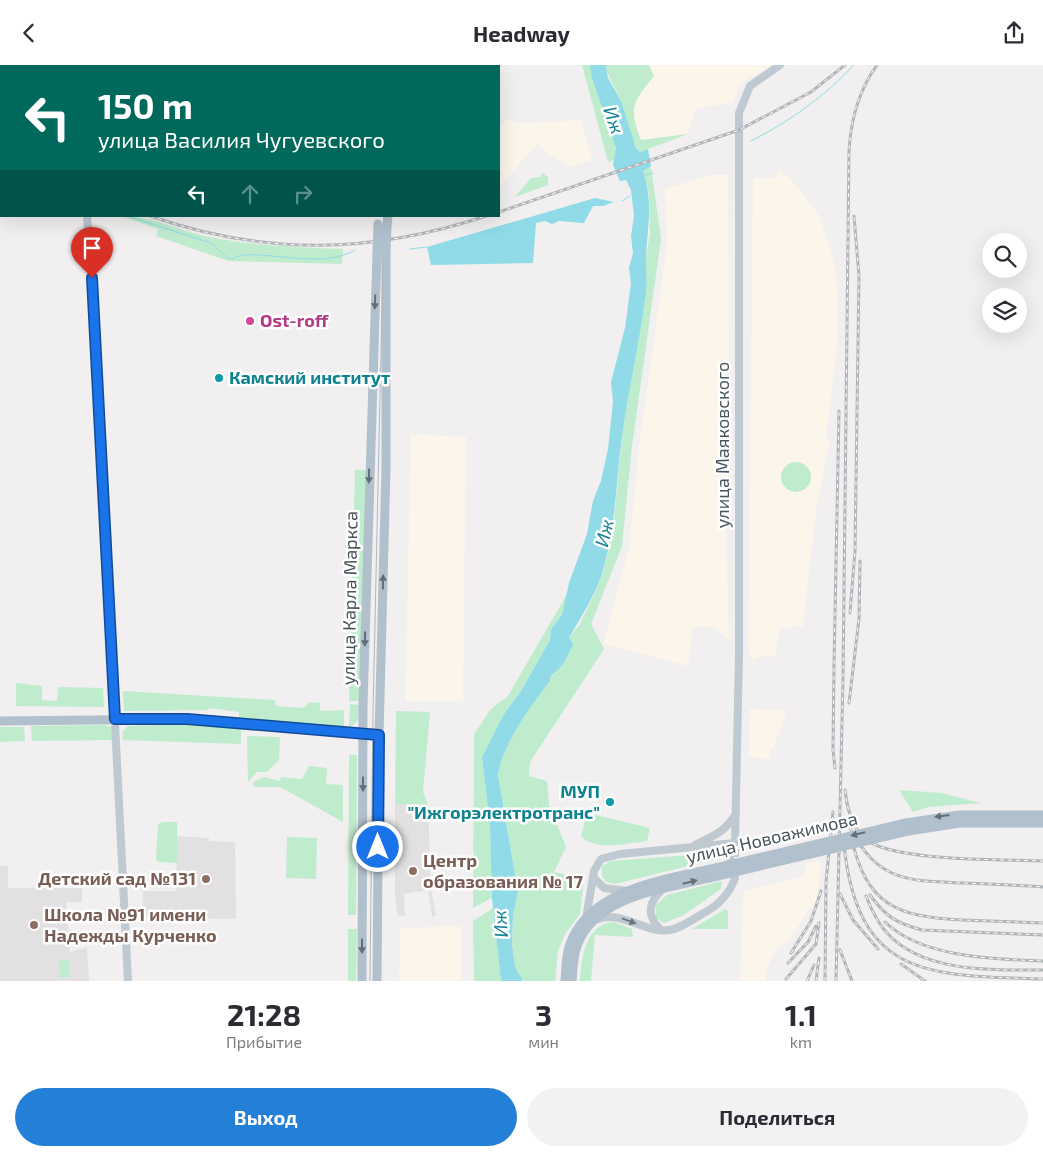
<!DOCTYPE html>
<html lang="ru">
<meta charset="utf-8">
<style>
:root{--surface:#fff;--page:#f2f2f3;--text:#2b2b33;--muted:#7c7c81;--accent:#247fd7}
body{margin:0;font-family:"Exo 2",sans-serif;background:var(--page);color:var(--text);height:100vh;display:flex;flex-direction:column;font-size:19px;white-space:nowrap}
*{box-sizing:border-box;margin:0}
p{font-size:16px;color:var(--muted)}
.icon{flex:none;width:28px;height:28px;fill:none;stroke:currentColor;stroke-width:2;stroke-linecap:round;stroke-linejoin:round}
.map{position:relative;height:916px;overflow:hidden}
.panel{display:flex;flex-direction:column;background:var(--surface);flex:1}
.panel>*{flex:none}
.guide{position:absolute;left:0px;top:0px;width:500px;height:152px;box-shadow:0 5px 20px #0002;background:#00695c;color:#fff;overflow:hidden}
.fabs{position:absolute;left:982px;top:168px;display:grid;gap:10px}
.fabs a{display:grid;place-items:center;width:45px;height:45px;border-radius:50%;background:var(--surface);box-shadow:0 5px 20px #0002;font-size:25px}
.pin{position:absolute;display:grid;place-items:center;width:42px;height:42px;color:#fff;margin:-51px -21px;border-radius:50% 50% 50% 0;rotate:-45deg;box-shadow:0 0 5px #0007}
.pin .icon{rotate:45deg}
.me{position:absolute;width:55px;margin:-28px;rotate:0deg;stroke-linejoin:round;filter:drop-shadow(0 0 4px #0008)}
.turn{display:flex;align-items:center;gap:18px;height:105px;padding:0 15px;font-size:22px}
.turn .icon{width:65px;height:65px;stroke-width:2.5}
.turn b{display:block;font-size:35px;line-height:42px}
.lanes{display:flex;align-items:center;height:48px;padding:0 15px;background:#0003;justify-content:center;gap:25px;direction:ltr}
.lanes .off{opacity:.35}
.eta{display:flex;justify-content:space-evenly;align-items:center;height:85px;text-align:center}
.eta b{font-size:30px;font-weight:700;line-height:35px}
.primary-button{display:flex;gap:10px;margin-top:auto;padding:10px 15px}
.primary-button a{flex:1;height:58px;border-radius:30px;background:var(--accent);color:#fff;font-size:20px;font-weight:700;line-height:58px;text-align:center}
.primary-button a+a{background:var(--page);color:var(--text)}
header{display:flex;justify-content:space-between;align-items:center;height:65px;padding:0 15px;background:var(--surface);font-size:22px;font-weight:700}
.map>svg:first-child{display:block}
</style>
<header><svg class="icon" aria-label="back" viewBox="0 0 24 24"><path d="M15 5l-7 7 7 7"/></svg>Headway<svg class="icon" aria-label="share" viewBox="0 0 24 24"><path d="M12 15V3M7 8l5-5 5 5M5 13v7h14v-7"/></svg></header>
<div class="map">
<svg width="1043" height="916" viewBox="0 0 1043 916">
<rect width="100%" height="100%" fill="#f1efef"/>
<path fill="#fbf5ea" d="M649,0h125l-32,17 -9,20 -38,7 -7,25 -47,6 -8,-21 3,-21 18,-22z
M507,53l6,4 9,1 59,-3 11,40 -21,7 -23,-13 -10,-11 -39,45v-59z
M780,106l11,8 27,35 8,21 8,27 3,26v56l-11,94 4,1 -14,72 -13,116 -9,-2 -3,4 -11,-2 -5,30 -11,-2 -12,5 -4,-10 5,-473 20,2z
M710,110h18l2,334 -4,25 3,106 -15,-13h-21l-5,39 -85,-22 26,-96 10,-101 28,-202 -2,-56z
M411,369l55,3 -3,264h-58z
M750,644l37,1 -14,40 -2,-1 -2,11 -20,-4z
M820,796v18l-5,30 -6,-1 -19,32 -14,10 -9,18 -2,13h-23l-2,-3 3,-87 60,-14 4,-14z
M461,861v55h-62l1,-53z"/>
<path fill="#e2e0e0" d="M395,739l33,1 3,85 5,26 -4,1 -4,-27 -24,4 1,22h-7l-3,-19z
M177,771l32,2v3l26,1 1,77 -94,-1 1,-27h33z
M0,801h8v22h74v14h-16l4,50 17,-5 2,34h-89z"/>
<path fill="#c0ecce" d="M582,0h8l18,62c7,11 10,20 6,33l-6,2z
M606,0h43l5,11c-21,26 -26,31 -13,64l47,-6 -48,18c-12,-13 -13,-35 -19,-51 -5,-13 -13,-21 -15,-36z
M651,101l10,73 -29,207 -10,100 -31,78 13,25 -74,113 -1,14 18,5 2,24 17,42 -12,25 30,6 -4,36 -15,20 -7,17 -3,30h-32l-8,-14 -3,-23 1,-29 5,-23 -20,-117c4,-30 32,-70 52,-94l1,-6 5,-2 7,-11 6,-24 11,-14 14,-29 10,-26 9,-37 9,-97 24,-146v-30l4,-27 -1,-38 -6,-24z
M542,108l6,4v8l-33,12 16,-19 10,-1z
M121,151c33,0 57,15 89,21 44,9 88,10 133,12l-1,15 -114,-3 -72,-25 2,-7z
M781 412a15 15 0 1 1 30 0a15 15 0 1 1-30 0Z
M355,405h11l-6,231h-11z
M567,529l-5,21 -11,14 -1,11 -29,51 -17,23 -22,43 8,69 2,72 -19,10 1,-174 17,-25 17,-13z
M16,618l26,3v14l15,1 1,-14 45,1 1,19 -88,-1z
M123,626l152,9 1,6 27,2 7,-6 10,1v8l24,-1v18l-105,-10v-6l-30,-4 -1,2 -84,1z
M350,639l9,1 -1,16 -9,7z
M396,646l34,1 -7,80 5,13 -33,-1z
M193,659l48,5v15l-119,-4 1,-9 5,-5z
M104,660l7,2 3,13 -82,1 -1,-15z
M0,662h24l1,14 -25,1z
M247,671l33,1 -1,23 -12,12h-10l-9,10z
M349,690h8l-1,160h-8z
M309,701l18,2 -1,16 17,1v37l-63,-35h-26l-1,-5 11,-5 16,4 1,-4 21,2z
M899,725l43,3 39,10 -52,4 -16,5z
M587,748l63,15 -3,13c-19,2 -53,11 -66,-5z
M162,757h15v41l-18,-1 -3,-2 2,-35z
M287,772l30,1 -1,41 -30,-1z
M703,789h12l6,4 -106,26 -9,-2 -4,-6v-10l9,-5z
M722,816l-1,8 -39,27 -18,7 -8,-5v-13l11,-10z
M493,843l8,73h-27l-1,-60z
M725,844l3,2v18h-36z
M614,857l18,7 1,8 -38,-2 -4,46h-11c1,-21 5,-58 34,-59z
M348,864h9l-1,52h-8z
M69,895v17l-9,1 -1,-17z"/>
<path fill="#90dbe7" d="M590,0h16l2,13 13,23 15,47 4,4 8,-3 3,17 -8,5c11,33 4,56 3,89 0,10 1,21 0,31 -6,49 -17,97 -24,145 -6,44 -6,88 -18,131 -7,26 -22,48 -35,71l4,6c-4,10 -12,27 -22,31l-1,6c-19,24 -48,64 -52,94l20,117 -5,23 -1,29 3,23 8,14h-22l-9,-83 -2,-72 -8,-69 22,-43 17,-23 29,-51 1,-11 11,-14 7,-32 18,-49 6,-33 8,-20 7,-32 5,-47 -2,-20 14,-54 6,-45 -2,-15 4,-15 -2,-17 3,-20 -3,-26 -5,-10 -6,1 -7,-16 3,-17 -24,-70z
M595,133l19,4 -11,4h-10l-9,17 -25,-2 -7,3 -7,-3 -9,2 -3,40 -102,2 -4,-18z"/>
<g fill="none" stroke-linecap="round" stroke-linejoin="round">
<path stroke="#90dbe7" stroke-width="1" d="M751,76c38,-19 74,-45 103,-76
M0,105h1
M645,110l8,-2
M622,136l8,-5
M127,151l84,27 18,16c6,0 9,-4 14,-4 34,-2 82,13 112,-5
M410,184l17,-2"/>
<path stroke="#c7c8ca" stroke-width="8" stroke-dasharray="8 4" stroke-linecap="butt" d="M735,804v-26"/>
<path stroke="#bec9d2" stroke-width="8" d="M79,0v1
M0,91h1
M87,151l7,91 34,674
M695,780c19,-10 28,-11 41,-31
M712,782l11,4 12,14
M594,813l10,10 23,3
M586,854l8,-48 7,-12 19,-5 115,-11 4,-188v-542l11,-27 30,-21
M598,854c24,-9 47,15 72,11 11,-2 22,-10 32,-16 16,-8 27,-19 33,-36
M661,865c-15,-14 -13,-28 2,-41"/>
<path stroke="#b0c0cc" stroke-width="9" d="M383,1v-1
M395,1v-1
M387,160l1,-9
M0,656l187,-2 192,16
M906,758l53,-8h84
M908,766l52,-8h83
M362,916l1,-277 14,-451
M377,916l2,-246 7,-267v-215
M565,916c1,-14 1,-29 7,-42 22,-49 89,-59 135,-69
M572,916c1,-12 1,-24 5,-35 18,-51 88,-57 132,-68"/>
<path stroke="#b2b5b9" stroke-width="1" d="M389,1v-1
M370,916l3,-269 11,-496"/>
<defs>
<path id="rail" d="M0,98l1,1
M499,147l240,-82 72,-38 34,-27
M150,151c116,40 221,38 336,0
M850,548l5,-62 4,-275 -5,-60
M849,638l10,-84 1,-58
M835,703l-2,-18 1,-84 5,-255
M845,725c2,17 6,37 20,49 29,23 138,20 178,22
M850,763c28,53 56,53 112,55 27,1 54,2 81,4
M851,771c15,69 45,81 112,84 26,1 53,2 80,3
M844,780c14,135 87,130 199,134
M840,829l13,26 25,29
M870,830c16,22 26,28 52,35l121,5
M866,831c5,13 11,26 21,37 36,40 106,37 156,37
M885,857c37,36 110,37 158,39
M840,885l12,31
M791,888l20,-32 10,-30
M788,898l20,-21 8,-16
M901,899l24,17
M786,914l30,-35 3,-21
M807,916l7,-16
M816,916l3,-23
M825,916l1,-99 7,-70
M836,916l7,-302 6,-529c2,-31 9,-59 28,-85"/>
</defs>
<use href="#rail" stroke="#b2b5b9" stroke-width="3"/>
<use href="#rail" stroke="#fff" stroke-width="1" stroke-dasharray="4" stroke-linecap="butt"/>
<path stroke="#b0c0cc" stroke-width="9" d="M377,188l1,-29
M386,188l1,-28
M707,805l199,-47
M709,813l199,-47"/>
</g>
<defs><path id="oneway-solid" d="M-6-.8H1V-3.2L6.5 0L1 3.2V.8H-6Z" transform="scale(1.25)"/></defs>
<g fill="#626f77">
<use href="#oneway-solid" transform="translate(375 237) rotate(92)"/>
<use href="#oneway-solid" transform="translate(369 411) rotate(91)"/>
<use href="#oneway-solid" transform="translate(383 517) rotate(-89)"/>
<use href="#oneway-solid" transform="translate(365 574) rotate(91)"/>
<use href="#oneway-solid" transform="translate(363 719) rotate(90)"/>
<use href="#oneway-solid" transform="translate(942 751) rotate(173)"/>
<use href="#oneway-solid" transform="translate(858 769) rotate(167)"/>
<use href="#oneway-solid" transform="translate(690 817) rotate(-14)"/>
<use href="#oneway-solid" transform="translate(362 881) rotate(90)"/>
</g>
<use fill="#6b777f" href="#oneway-solid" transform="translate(629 856) rotate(20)"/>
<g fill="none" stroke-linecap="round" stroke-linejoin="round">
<defs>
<path id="route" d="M92,213l23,441h72l192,16 -1,112"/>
</defs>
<use href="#route" stroke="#114b97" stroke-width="12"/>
<use href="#route" stroke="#1a73e8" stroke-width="9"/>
</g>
<circle fill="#d1479c" stroke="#fff" stroke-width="2" cx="250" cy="256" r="5"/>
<g fill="#0f9aa8" stroke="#fff" stroke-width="2">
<circle cx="219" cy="313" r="5"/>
<circle cx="610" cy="737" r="5"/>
</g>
<g fill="#8d6e63" stroke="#fff" stroke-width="2">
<circle cx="413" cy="806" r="5"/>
<circle cx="206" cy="814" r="5"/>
<circle cx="34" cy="860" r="5"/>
</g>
<g text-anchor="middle" stroke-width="5" stroke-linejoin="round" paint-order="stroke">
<g font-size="18" font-weight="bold" fill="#b23c85" stroke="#fff" text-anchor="start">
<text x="260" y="262">Ost-roff</text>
</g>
<g font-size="18" font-weight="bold" fill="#0d838f" stroke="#fff" text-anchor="start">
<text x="229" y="319">Камский институт</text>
<text x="600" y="733" text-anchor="end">МУП<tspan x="600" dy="21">"Ижгорэлектротранс"</tspan></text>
</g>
<g font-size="18" fill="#48545b" stroke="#fff">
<text transform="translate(723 380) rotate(-90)" y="6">улица Маяковского</text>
<text transform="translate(350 533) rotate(-89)" y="6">улица Карла Маркса</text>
<text transform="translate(772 773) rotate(-13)" y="6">улица Новоажимова</text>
</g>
<g font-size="18" font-weight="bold" fill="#785e54" stroke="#fff" text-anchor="start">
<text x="423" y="802">Центр<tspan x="423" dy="21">образования № 17</tspan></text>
<text x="196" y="820" text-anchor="end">Детский сад №131</text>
<text x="44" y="856">Школа №91 имени<tspan x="44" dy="21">Надежды Курченко</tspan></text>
</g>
<g font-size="19" font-style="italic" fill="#158294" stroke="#fff">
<text transform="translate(614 55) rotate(71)" y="7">Иж</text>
<text transform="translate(604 468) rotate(-77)" y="7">Иж</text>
<text transform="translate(500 859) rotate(-94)" y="7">Иж</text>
</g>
</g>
</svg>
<div class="fabs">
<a><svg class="icon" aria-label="search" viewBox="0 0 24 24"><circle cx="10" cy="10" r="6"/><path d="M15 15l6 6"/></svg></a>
<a><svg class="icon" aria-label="layers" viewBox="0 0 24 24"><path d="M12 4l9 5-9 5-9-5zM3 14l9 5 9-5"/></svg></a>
</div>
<div class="pin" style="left:92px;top:213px;background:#d93025"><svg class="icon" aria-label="arrive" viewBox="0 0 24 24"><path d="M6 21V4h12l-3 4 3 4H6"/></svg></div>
<svg class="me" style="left:378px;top:782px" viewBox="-20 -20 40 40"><circle r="17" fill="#1a73e8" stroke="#fff" stroke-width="3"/><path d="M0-11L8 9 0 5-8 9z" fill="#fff"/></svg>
<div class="guide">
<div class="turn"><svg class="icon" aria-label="left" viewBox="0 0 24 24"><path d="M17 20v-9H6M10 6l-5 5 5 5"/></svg><div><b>150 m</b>улица Василия Чугуевского</div></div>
<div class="lanes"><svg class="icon" aria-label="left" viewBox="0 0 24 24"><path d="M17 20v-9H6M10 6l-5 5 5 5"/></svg><svg class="icon off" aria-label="ahead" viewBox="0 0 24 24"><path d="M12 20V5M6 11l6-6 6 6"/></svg><svg class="icon off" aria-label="right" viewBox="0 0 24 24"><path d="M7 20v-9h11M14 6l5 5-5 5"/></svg></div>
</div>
</div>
<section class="panel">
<div class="eta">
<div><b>21:28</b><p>Прибытие</p></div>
<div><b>3</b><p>мин</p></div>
<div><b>1.1</b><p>km</p></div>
</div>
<div class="primary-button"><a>Выход</a><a>Поделиться</a></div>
</section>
